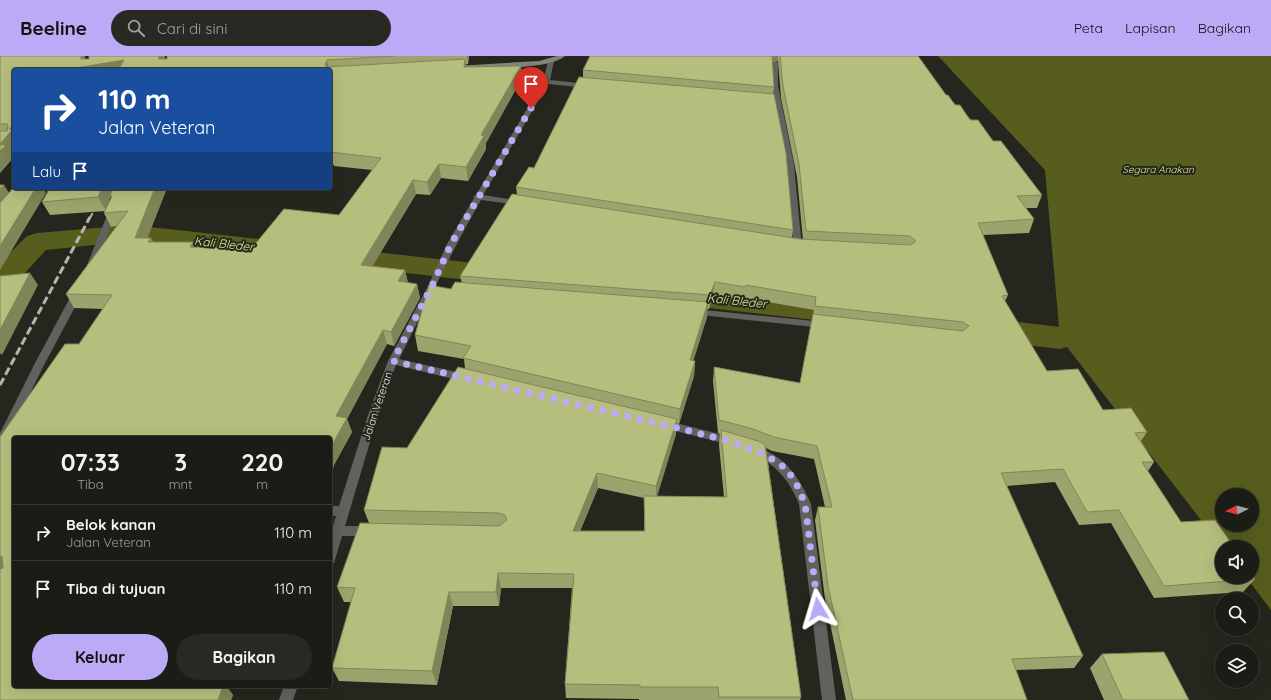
<!DOCTYPE html>
<html lang="id">
<style>
:root{--surface:#1c1c16;--page:#292923;--text:#f1f3f6;--muted:#a0a1a1;--line:#3a3a35;--accent:#bcaaf6}
body{margin:0;font-family:Quicksand,sans-serif;background:var(--page);color:var(--text);height:100vh;display:flex;flex-direction:column;font-size:15px;white-space:nowrap}
*{box-sizing:border-box;margin:0}
p{font-size:13px;color:var(--muted)}
.icon{flex:none;width:22px;height:22px;fill:none;stroke:currentColor;stroke-width:2;stroke-linecap:round;stroke-linejoin:round}
.map{position:relative;flex:1;overflow:hidden}
.details{position:absolute;left:12px;top:380px;width:320px;height:252px;display:flex;flex-direction:column;background:var(--surface);border-radius:4px;box-shadow:0 4px 16px #0002,0 0 0 1px var(--line)}
.details>*{flex:none}
.top-card{position:absolute;left:12px;top:12px;width:320px;height:122px;border-radius:4px;box-shadow:0 4px 16px #0002,0 0 0 1px var(--line);background:#1a4fa0;color:#fff;overflow:hidden}
.needle{width:26px;rotate:264deg}
.controls{position:absolute;left:1215px;top:432px;display:grid;gap:8px}
.controls a{display:grid;place-items:center;width:44px;height:44px;border-radius:50%;background:var(--surface);box-shadow:0 4px 16px #0002,0 0 0 1px var(--line);font-size:20px}
.pin{position:absolute;display:grid;place-items:center;width:34px;height:34px;color:#fff;margin:-41px -17px;border-radius:50% 50% 50% 0;rotate:-45deg;box-shadow:0 0 4px #0007}
.pin .icon{rotate:45deg}
.me{position:absolute;width:44px;margin:-22px;rotate:353deg;stroke-linejoin:round;filter:drop-shadow(0 0 3px #0008)}
.turn{display:flex;align-items:center;gap:14px;height:84px;padding:0 20px;font-size:18px}
.turn .icon{width:52px;height:52px;stroke-width:2.5}
.turn b{display:block;font-size:28px;line-height:34px}
.then{display:flex;align-items:center;height:38px;padding:0 20px;background:#0003;gap:8px;font-size:15px}
.eta{display:flex;justify-content:space-evenly;align-items:center;height:68px;text-align:center}
.eta b{font-size:24px;font-weight:700;line-height:28px}
.button{display:flex;gap:8px;margin-top:auto;padding:8px 20px}
.button a{flex:1;height:46px;border-radius:24px;background:var(--accent);color:#111;font-size:16px;font-weight:700;line-height:46px;text-align:center}
.button a+a{background:var(--page);color:var(--text)}
ul{padding:0;list-style:none}
li{display:flex;align-items:center;gap:12px;height:56px;padding:0 20px;border-top:1px solid var(--line)}
li div{flex:1}
li b{display:block;font-size:15px}
li em{font-style:normal}
header{display:flex;align-items:center;gap:24px;box-sizing:border-box;height:56px;padding:0 20px;background:var(--accent);color:#111}
header strong{font-size:19px}
nav{display:flex;gap:22px;margin-inline-start:auto;font-size:14px}
.search{width:280px;height:36px;background:var(--page);display:flex;align-items:center;gap:10px;box-sizing:border-box;padding:0 14px;border-radius:22px;color:var(--muted);font-size:15px}
.map>svg:first-child{display:block}
</style>
<header>
<strong>Beeline</strong>
<div class="search"><svg class="icon" aria-label="search" viewBox="0 0 24 24"><circle cx="10" cy="10" r="6"/><path d="M15 15l6 6"/></svg>Cari di sini</div>
<nav><a>Peta</a><a>Lapisan</a><a>Bagikan</a></nav>
</header>
<div class="map">
<svg width="1271" height="644" viewBox="0 0 1271 644">
<rect width="100%" height="100%" fill="#25261d"/>
<path fill="#575d1d" fill-rule="evenodd" d="M938,0h333v554l-25,-33h6v-30h-30l-162,-209 -15,-168zM1222,439h30v30h-30z"/>
<g fill="none" stroke-linecap="round" stroke-linejoin="round">
<path fill="#575d1d" fill-rule="evenodd" d="M132,169l378,42 11,2 4,7 -4,7 -11,2 -378,-44 -86,9 -35,38 -11,2v-27l27,-27 10,-3z
M666,227l184,21 11,3 5,7 -5,7 -11,3 -184,-21 -11,-3 -4,-7 4,-7z
M978,261l82,10 11,3 5,8 -5,8 -11,3 -82,-10 -11,-3 -5,-8 5,-8z"/>
<path fill="#61625d" fill-rule="evenodd" d="M551,3l3,2 -4,19 38,4 3,2 -3,2 -40,-4 -65,111 38,6 4,2 -4,2 -40,-5c-30,52 -55,106 -82,159l66,15 5,4 -5,4 -69,-17 -18,50 -33,111h25l4,2 2,3 -2,3 -4,2h-28l-8,27 -4,1v-27l6,-21h-6v-10h9l29,-91 20,-54 40,-75 19,-42 27,-46 -1,-1 3,-2 67,-113 5,-21z
M775,5l3,2v23l16,79 8,83 -4,3 -4,-3 -8,-83 -14,-79v-23z
M115,132h8l-9,30 -19,47 -1,2h-6l-1,-2 19,-47z
M78,233l5,3 -39,73 -39,79 -1,3 -4,1v-15l34,-68 39,-73z
M694,253l130,13 5,3 -5,3 -133,-14 -2,-2z
M664,364l67,17 4,1 1,3 -1,3 -4,1 -71,-18 -1,-3 1,-3z
M756,391c29,9 43,30 55,57l25,196h-14l-23,-196c-10,-24 -22,-39 -47,-50l-1,-3 1,-3z
M284,630h14l-5,14h-14z"/>
<path fill="#83847d" fill-rule="evenodd" d="M557,0h8c-16,14 -85,13 -109,14l-3,-2 3,-2 83,-5z"/>
<path stroke="#b4b5ae" stroke-width="2" stroke-dasharray="5.5 3" stroke-linecap="butt" d="M90,162l16,-30"/>
<path stroke="#b4b5ae" stroke-width="3" stroke-dasharray="8 3.5" stroke-linecap="butt" d="M0,329l90,-168"/>
</g>
<path fill="#9ca36c" fill-rule="evenodd" d="M0,0h85v3h4v-3h76v3h2v-3h302l-1,8h-2l1,3 54,-1 1,12 -36,65v6l-18,32 -27,-3 -11,17 -14,-1 -44,72 33,4 3,13 9,1 3,14 -26,48 -7,-2 -40,75 5,13 -18,33 -4,14v-41h-316v248h212l7,9 -2,5h-231v-263l65,-93h14l24,-35 -29,-1 -8,-14 51,-68 -6,1 -7,-14 1,-2 -55,4 -8,-13 8,-14h117l-20,50h4l2,4h40l2,5 57,1 32,-39 55,6 33,-45 -38,-4 -1,-2 -3,-1v-93h-316v80l-3,4 2,4 -13,15zM110,140l1,2 -5,10z
M590,0h328l28,39 47,46 49,54 -5,13h-11l8,11 -5,14 -46,2 25,60 -3,6 42,70 56,39 44,22 -6,9 13,21 -6,9 33,51 74,57 -12,13 -89,6 -43,-75 -32,2 -24,-43 -48,4 76,170 -9,12 -58,2 11,30h-181l-21,-101 -10,-79 3,-13h7l-11,-48 -42,-8 -6,-3 35,249 -1,3h-161v-1l-73,-1 -1,-14 7,-96h-71l-2,18h-46l-16,79 -98,-4 -7,-13 19,-66h-7l-7,-15 32,-64 -5,-13 43,-62 58,-79 -1,-10 -46,-8 -3,-16 36,-46 11,-6 -2,-7 57,-81 -1,-8 18,-19 49,-91v-7zM778,5l3,37 16,79 6,63 -11,-2 1,-8 -20,-136 1,-7 -2,-25zM713,239l31,5v-2l70,12 -14,73 -86,-16 -1,14 5,52 2,1 -1,11 5,52 -67,-1 19,-62v-11l3,1 15,-48 1,-15h-2l14,-44v-8h2zM598,432l46,10v33h-64z
M1102,598l87,46h-85l-14,-32z"/>
<path fill="#7f8558" d="M81,0h4l1,10 38,-6 4,10h-64z
M159,0h6l-1,14 -5,-11z
M467,0h2l-1,8z
M771,0h7v5l-8,2z
M465,3l2,12 -3,-4z
M327,4l2,10 -4,-5z
M521,10l1,12 -36,65v6l-18,32 -2,-14 15,-32z
M14,68v26l-3,4 2,4 -13,15v-29l9,-15z
M439,108l2,14 -11,17 -3,-13z
M413,124l3,14 -51,85 -4,-14z
M4,129l7,11 -11,13v-20z
M36,132h7l3,5 -46,77v-24z
M102,132h11l-7,23 -8,-14z
M155,132h12l-25,64 -7,-14z
M151,182l6,14 -9,-10z
M193,186l6,14 -9,-9z
M405,214l3,14 -10,-3z
M30,217l8,12 -36,70 -2,-2v-23z
M715,226l-2,13 -4,14 1,-14z
M417,228l3,14 -26,48 -3,-14z
M708,246l-1,15 -18,58 1,-15z
M383,274l4,14 -40,75 5,13 -18,33 -4,14v-30l6,-33z
M695,305l-1,15 -15,48 1,-15z
M677,363l-1,15 -20,66v-14z
M597,417l1,15 -24,58 -1,-15z
M2,500l12,13 -14,4v-16z
M498,517l3,15 -2,18 -3,-14z
M449,536l4,14 -16,79 -5,-14z
M216,630h10l7,9 -2,5h-13z"/>
<path fill="#b5be7d" stroke="#7f8558" d="M0,0h81v3h8v-3h70v3h8v-3h226l-66,4 -2,5 2,2 138,-8 -1,8 57,-1 -40,69 3,1 -18,31 -27,-3 -12,18 -14,-2 -52,85 44,5 -7,11 19,3 -26,48 -8,-2 -47,86 11,2 -17,31v-11h-316v248h209l-5,14h-218v-131l3,-1 -1,-12 -2,1v-120l65,-93h14l33,-49 -46,-1 62,-83 -24,2 8,-17h-2l3,-8h42l-20,50h16l-3,4h45l-3,5 62,1 32,-39 55,6 42,-57 -51,-6 2,-2h-2v-80h-212l6,-10 -60,10h-50v54l-5,5h4l-13,15v-13h7l1,-5 -1,-2h-7z
M590,0h182l2,31 -191,-17z
M780,0h138l28,39h2l7,10h5l10,15h8l15,21h8l41,54 -25,1 17,23 -56,4 30,72 -6,1 45,75 31,-2 25,41 28,-2 16,24 -12,1 19,29h-12l39,60 34,-2 19,27h-12v30h30v-3l3,5 -91,7 -45,-76 -32,2 -24,-43 -62,4 82,183 -71,3 15,41h-174l-25,-114 -10,-79h14l-15,-61 -43,-9 -24,-9 -31,-8 -5,-53 86,16 13,-69 150,17 6,-5 -6,-4 -148,-16 1,-9 -70,-12 -1,2 -30,-5 -5,13 -250,-19 52,-82 288,45 110,6 5,-3v-2l-5,-4 -104,-5 -7,-67 -16,-78z
M579,21l195,17 12,59 7,77 -277,-43 13,-20 5,1z
M0,89h6l-6,6z
M0,129h4l-4,4z
M14,131v1h22l-36,58v-43z
M50,132h52l-4,9 -56,5z
M30,217l-30,57v-54z
M455,226l253,20 -18,58 5,1 -15,48 -217,-51 8,-12 -56,-11 14,-50 22,4z
M458,311l219,52 -21,67 -59,-13 -24,58h72l-1,-35 83,1 -6,-67 40,12 4,3 36,252h-82l-1,-10h-78v-2l-75,-1 9,-110 -76,-1 -2,19h-47l-17,79 -100,-3 23,-80 -18,-1 23,-64 139,3 8,-6 -2,-5 -6,-2 -135,-3 18,-63 25,1z
M1164,596l25,48h-66l-21,-46z"/>
<g fill="none" stroke-linecap="round" stroke-linejoin="round">
<path stroke="#bcaaf6" stroke-width="7" stroke-dasharray="0 12.6" d="M531,52l-80,136 -19,42 -39,75 293,69 46,12 21,8 11,4 23,15 11,18 7,17 13,105"/>
</g>
<g text-anchor="middle" stroke-width="4" stroke-linejoin="round" paint-order="stroke">
<g font-size="10" font-style="italic" fill="#deea8e" stroke="#25261d">
<text x="1158" y="117">Segara Anakan</text>
</g>
<g font-size="11" fill="#eaebe5" stroke="#25261d">
<text transform="translate(377 350) rotate(-71)" y="4">Jalan Veteran</text>
</g>
<g font-size="12" font-style="italic" fill="#deea8e" stroke="#25261d">
<text transform="translate(224 188) rotate(6)" y="4">Kali Bleder</text>
<text transform="translate(737 245) rotate(6)" y="4">Kali Bleder</text>
</g>
</g>
</svg>
<div class="controls">
<a><svg class="needle" viewBox="-14 -14 28 28"><path d="M0-13l5 13h-10z" fill="#e53935"/><path d="M0 13l5-13h-10z" fill="#a0a1a1"/></svg></a>
<a><svg class="icon" aria-label="sound" viewBox="0 0 24 24"><path d="M4 9h4l5-4v14l-5-4H4zM17 9q2 3 0 6"/></svg></a>
<a><svg class="icon" aria-label="search" viewBox="0 0 24 24"><circle cx="10" cy="10" r="6"/><path d="M15 15l6 6"/></svg></a>
<a><svg class="icon" aria-label="layers" viewBox="0 0 24 24"><path d="M12 4l9 5-9 5-9-5zM3 14l9 5 9-5"/></svg></a>
</div>
<div class="pin" style="left:531px;top:52px;background:#d93025"><svg class="icon" aria-label="arrive" viewBox="0 0 24 24"><path d="M6 21V4h12l-3 4 3 4H6"/></svg></div>
<svg class="me" style="left:818px;top:553px" viewBox="-20 -20 40 40"><path d="M0-17L14 15 0 8-14 15z" fill="#bcaaf6" stroke="#fff" stroke-width="4"/></svg>
<div class="top-card">
<div class="turn"><svg class="icon" aria-label="right" viewBox="0 0 24 24"><path d="M7 20v-9h11M14 6l5 5-5 5"/></svg><div><b>110 m</b>Jalan Veteran</div></div>
<div class="then">Lalu<svg class="icon" aria-label="arrive" viewBox="0 0 24 24"><path d="M6 21V4h12l-3 4 3 4H6"/></svg></div>
</div>
<section class="details">
<div class="eta">
<div><b>07:33</b><p>Tiba</p></div>
<div><b>3</b><p>mnt</p></div>
<div><b>220</b><p>m</p></div>
</div>
<ul>
<li><svg class="icon" aria-label="right" viewBox="0 0 24 24"><path d="M7 20v-9h11M14 6l5 5-5 5"/></svg><div><b>Belok kanan</b><p>Jalan Veteran</p></div><em>110 m</em></li>
<li><svg class="icon" aria-label="arrive" viewBox="0 0 24 24"><path d="M6 21V4h12l-3 4 3 4H6"/></svg><div><b>Tiba di tujuan</b></div><em>110 m</em></li>
</ul>
<div class="button"><a>Keluar</a><a>Bagikan</a></div>
</section>
</div>
